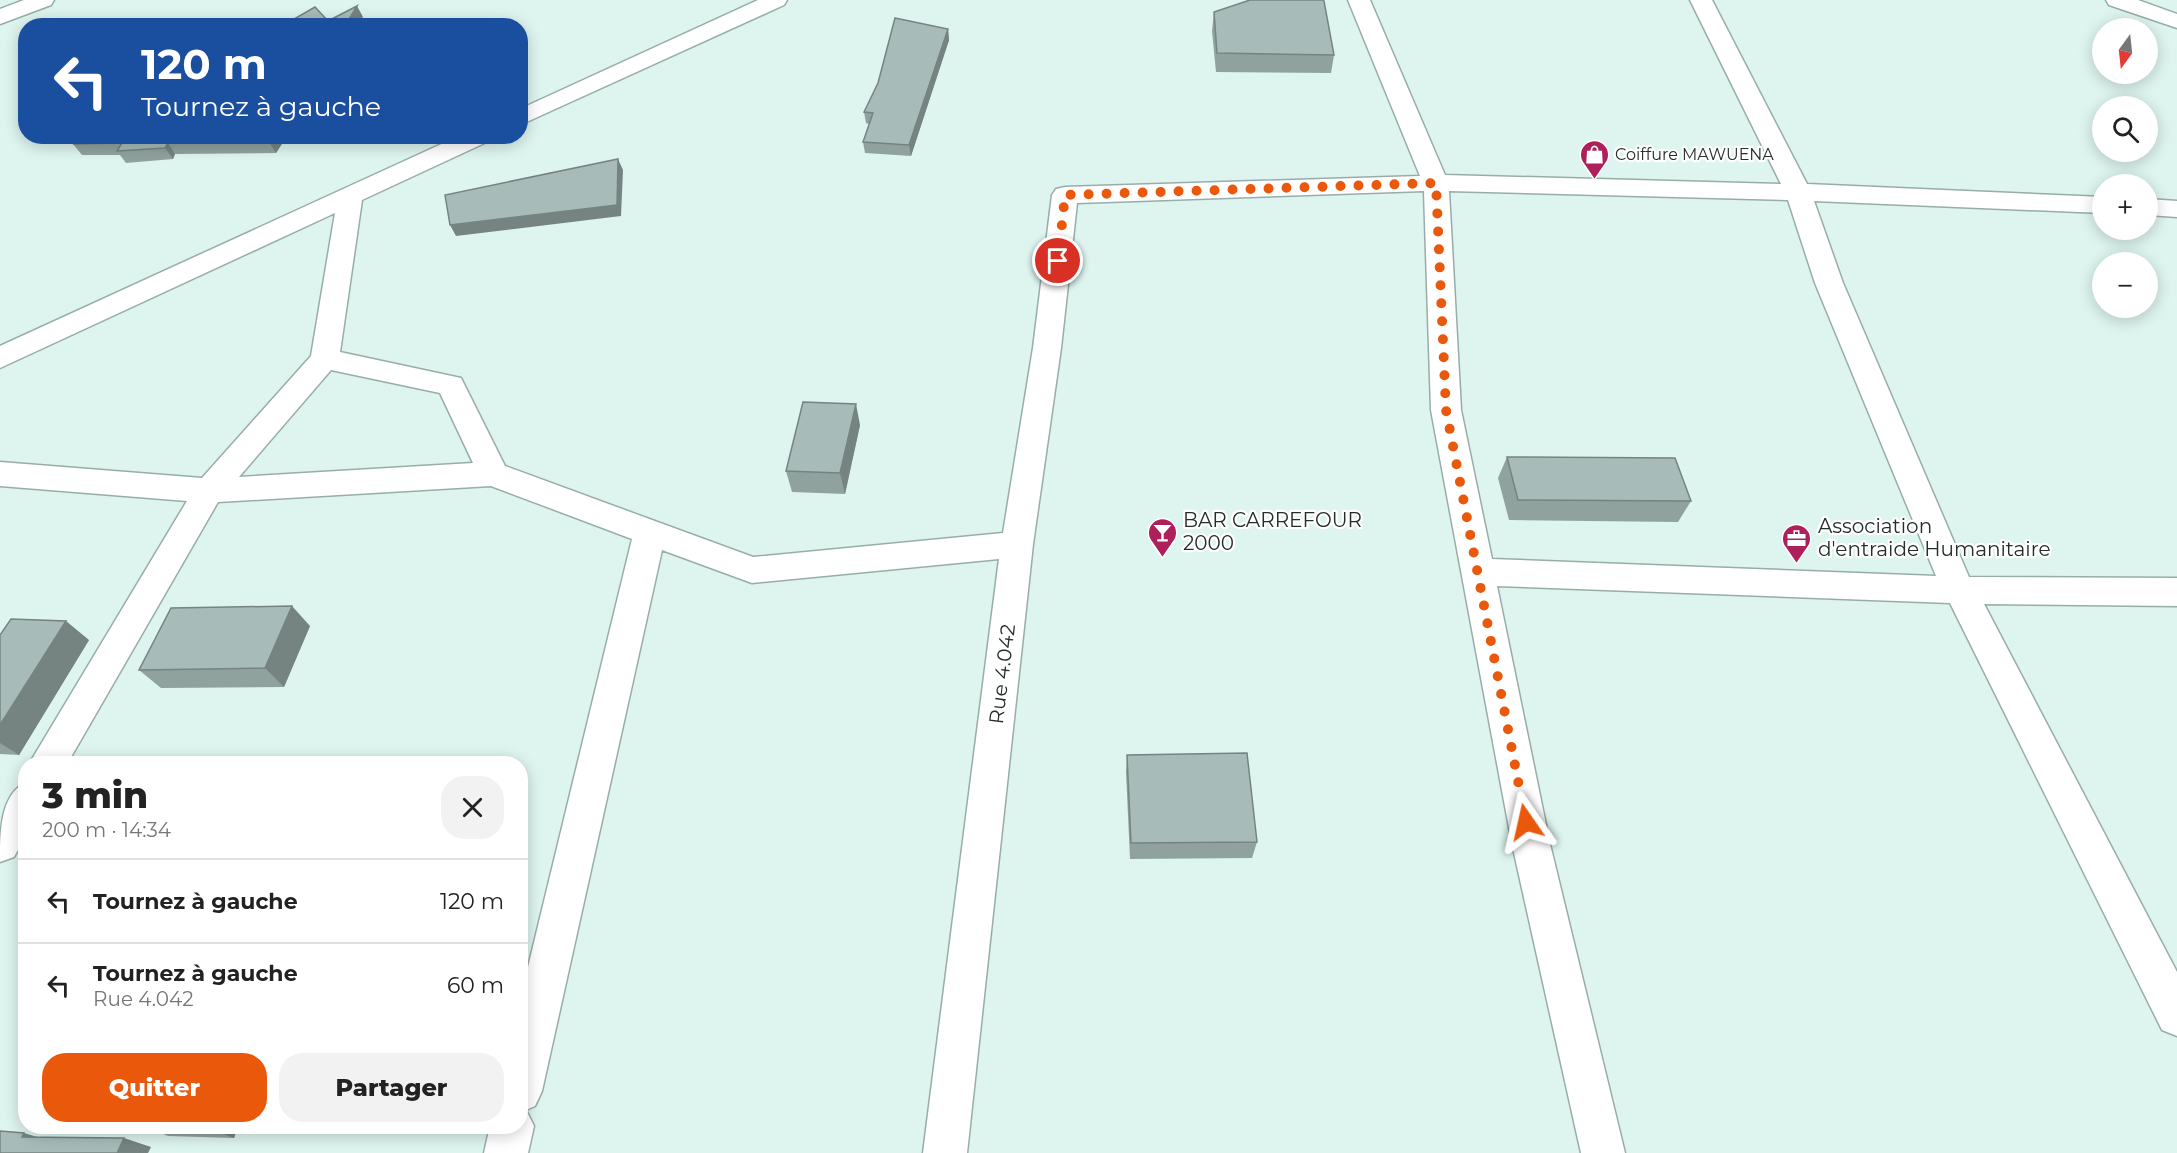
<!DOCTYPE html>
<html lang="fr">
<meta charset="utf-8">
<style>
:root{--surface:#fff;--page:#f2f2f2;--text:#222;--muted:#767676;--line:#e0e0e0;--accent:#ea580c}
body{margin:0;font-family:Montserrat,sans-serif;background:var(--page);color:var(--text);height:100vh;display:flex;flex-direction:column;font-size:22px;white-space:nowrap}
*{box-sizing:border-box;margin:0}
p{font-size:20px;color:var(--muted)}
.icon{flex:none;width:33px;height:33px;fill:none;stroke:currentColor;stroke-width:2;stroke-linecap:round;stroke-linejoin:round}
.map{position:relative;flex:1;overflow:hidden}
.side{position:absolute;left:18px;top:756px;width:510px;height:378px;display:flex;flex-direction:column;background:var(--surface);border-radius:24px;box-shadow:0 3px 15px #0003}
.side>*{flex:none}
.banner{position:absolute;left:18px;top:18px;width:510px;height:126px;border-radius:24px;box-shadow:0 3px 15px #0003;background:#1a4fa0;color:#fff;overflow:hidden}
.needle{width:39px;rotate:195deg}
.fabs{position:absolute;left:2092px;top:18px;display:grid;gap:12px}
.fabs a{display:grid;place-items:center;width:66px;height:66px;border-radius:50%;background:var(--surface);box-shadow:0 3px 15px #0003;font-size:30px}
.pin{position:absolute;display:grid;place-items:center;width:51px;height:51px;color:#fff;margin:-26px;border:3px solid #fff;border-radius:50%;box-shadow:0 2px 6px #0007}
.me{position:absolute;width:66px;margin:-33px;rotate:349deg;stroke-linejoin:round;filter:drop-shadow(0 0 4px #0008)}
.turn{display:flex;align-items:center;gap:21px;height:126px;padding:0 24px;font-size:27px}
.turn .icon{width:78px;height:78px;stroke-width:2.5}
.turn b{display:block;font-size:42px;line-height:51px}
.round{display:grid;place-items:center;flex:none;width:63px;height:63px;border-radius:24px;background:var(--page)}
.headline{display:flex;align-items:center;justify-content:space-between;height:102px;padding:0 24px}
h1{font-size:36px;font-weight:800;line-height:45px}
.cta{display:flex;gap:12px;margin-top:auto;padding:12px 24px}
.cta a{flex:1;height:69px;border-radius:24px;background:var(--accent);color:#fff;font-size:24px;font-weight:800;line-height:69px;text-align:center}
.cta a+a{background:var(--page);color:var(--text)}
ul{padding:0;list-style:none}
li{display:flex;align-items:center;gap:18px;height:84px;padding:0 24px;border-top:2px solid var(--line)}
li div{flex:1}
li b{display:block;font-size:22px}
li em{font-style:normal}
.map>svg:first-child{display:block}
</style>
<div class="map">
<svg width="2177" height="1153" viewBox="0 0 2177 1153">
<rect width="100%" height="100%" fill="#ddf4ef"/>
<g fill="none" stroke-linecap="round" stroke-linejoin="round">
<defs>
<path id="street" d="M24,0h30l-3,5 -51,19v-15z
M758,0h29l-3,5 -264,120v-16z
M1348,0h22l75,175 336,9 -91,-184h22l95,184 296,13v16l-289,-12 29,82 126,294 208,1v28l-193,-2 193,368v64l-15,-6 -212,-427 -453,-17 53,258 75,309h-44l-69,-309 -81,-434 -7,-219 -347,12 -16,145 -28,196 -66,609h-44l76,-594 -247,24 -90,-33 -120,541 -7,15 -9,4 8,16 -6,27h-44l6,-27h30v-126l112,-461 -141,-53 -273,16 -151,262h-38l158,-263 -187,-15v-24l202,16 109,-122 24,-143 -335,155v-22l459,-210h33l-3,5 -127,59 -22,152 121,26 44,88 248,91 250,-24 30,-185 19,-153 4,-6 9,-2 355,-11zM1449,191l339,9 27,83 121,293 -444,-17 -31,-149zM331,370l109,23 33,70 -234,14z
M2106,0h32l39,14v14l-68,-23z
M2148,199l29,2v16l-29,-2z
M26,782v53l-12,22 -14,5c0,-30 0,-67 26,-80z"/>
</defs>
<use href="#street" stroke="#98ada9" stroke-width="3"/>
<use href="#street" fill="#fff" fill-rule="evenodd"/>
</g>
<path fill="#90a29e" d="M1214,12l120,43 -3,18 -115,-1 -4,-41z
M948,29l1,11 -38,116 -46,-3 -2,-11 6,-18 -3,-1 -2,-11z
M88,136h199l-11,17 -101,1 -2,5 -47,4 -6,-8h-38l-9,-11z
M860,425l-15,69 -53,-2 -6,-21z
M1507,457l184,44 -13,21 -169,-2 -11,-42z
M310,626l-26,61 -123,1 -22,-18z
M0,635l89,5 -70,115 -19,-1z
M1127,755l130,87 -5,16 -122,1 -4,-87z
M143,1126h95l-4,12 -66,-2z"/>
<path fill="#758481" d="M357,6l6,11 -6,9h-12z
M948,29l1,11 -38,116 -2,-11z
M272,136h15l-11,17 -7,-11z
M168,143l7,11 -2,5 -8,-11z
M618,159l5,11 -2,46 -165,20 -6,-11z
M856,404l4,21 -15,69 -5,-21z
M292,606l18,20 -26,61 -19,-19z
M66,621l23,19 -70,115 -19,-12v-18z
M520,785l8,8 -8,21z
M203,1126h35l-4,12z
M24,1133l30,9 -32,-5z
M124,1138l27,9 -3,6h-31z"/>
<path fill="#a7bcb8" stroke="#758481" stroke-width="1.5" d="M1250,0h73l1,1 10,54 -117,-2 -3,-41z
M357,6l-12,20h-63l33,-19 13,14z
M895,18l53,11 -39,116 -46,-3 10,-29 -9,-1 14,-29z
M88,136h184l-3,6 -101,1 -3,5 -48,3 5,-8 -49,1z
M618,159l-1,46 -167,20 -5,-30z
M803,402l53,2 -16,69 -54,-2z
M1507,457l168,1 16,43 -173,-1z
M292,606l-27,62 -126,2 32,-62z
M11,619l55,2 -66,104v-90z
M1247,753l10,89 -126,1 -4,-88z
M0,1131l24,2 -2,4 102,1 -7,15h-117z"/>
<g fill="none" stroke-linecap="round" stroke-linejoin="round">
<path stroke="#ea580c" stroke-width="10" stroke-dasharray="0 18" d="M1058,261l7,-66 371,-12 10,227 80,412"/>
</g>
<defs>
<symbol id="shop-pin" viewBox="-11 -11 22 30"><path d="M0 17L-7.5 6A9.5 9.5 0 1 1 7.5 6Z" fill="#ae205c" stroke="#fff"/><path d="M-5-2.5h2.3a2.7 3.5 0 0 1 5.4 0H5L5.5 6h-11ZM-1.5-2.5h3a1.5 2.3 0 0 0-3 0Z" fill="#fff"/></symbol>
<symbol id="bar-pin" viewBox="-11 -11 22 30"><path d="M0 17L-7.5 6A9.5 9.5 0 1 1 7.5 6Z" fill="#ae205c" stroke="#fff"/><path d="M-6-5H6L.8 .8V4.5H3.5V6h-7V4.5H-.8V.8Z" fill="#fff"/></symbol>
<symbol id="office-pin" viewBox="-11 -11 22 30"><path d="M0 17L-7.5 6A9.5 9.5 0 1 1 7.5 6Z" fill="#ae205c" stroke="#fff"/><path d="M-6-3h4V-5.5h4V-3h4V5H-6ZM-1-4.5V-3h2v-1.5ZM-6 0V1H6V0Z" fill="#fff"/></symbol>
</defs>
<g fill-rule="evenodd">
<use href="#shop-pin" x="1578" y="138" width="33" height="45"/>
<use href="#bar-pin" x="1146" y="516" width="33" height="45"/>
<use href="#office-pin" x="1780" y="522" width="33" height="45"/>
</g>
<g text-anchor="middle" stroke-width="4.5" stroke-linejoin="round" paint-order="stroke">
<g font-size="16" fill="#252d2b" stroke="#fff" text-anchor="start">
<text x="1615" y="160">Coiffure MAWUENA</text>
</g>
<g font-size="20" fill="#252d2b" stroke="#fff" text-anchor="start">
<text x="1183" y="527">BAR CARREFOUR<tspan x="1183" dy="23">2000</tspan></text>
<text x="1818" y="533">Association<tspan x="1818" dy="23">d'entraide Humanitaire</tspan></text>
</g>
<g font-size="20" fill="#252d2b" stroke="#fff">
<text transform="translate(1002 674) rotate(-83)" y="7">Rue 4.042</text>
</g>
</g>
</svg>
<div class="fabs">
<a><svg class="needle" viewBox="-14 -14 28 28"><path d="M0-13l5 13h-10z" fill="#e53935"/><path d="M0 13l5-13h-10z" fill="#767676"/></svg></a>
<a><svg class="icon" aria-label="search" viewBox="0 0 24 24"><circle cx="10" cy="10" r="6"/><path d="M15 15l6 6"/></svg></a>
<a>+</a>
<a>−</a>
</div>
<div class="pin" style="left:1058px;top:261px;background:#d93025"><svg class="icon" aria-label="arrive" viewBox="0 0 24 24"><path d="M6 21V4h12l-3 4 3 4H6"/></svg></div>
<svg class="me" style="left:1526px;top:822px" viewBox="-20 -20 40 40"><path d="M0-17L14 15 0 8-14 15z" fill="#ea580c" stroke="#fff" stroke-width="4"/></svg>
<div class="banner">
<div class="turn"><svg class="icon" aria-label="left" viewBox="0 0 24 24"><path d="M17 20v-9H6M10 6l-5 5 5 5"/></svg><div><b>120 m</b>Tournez à gauche</div></div>
</div>
<section class="side">
<div class="headline"><div><h1>3 min</h1><p>200 m · 14:34</p></div><a class="round"><svg class="icon" aria-label="close" viewBox="0 0 24 24"><path d="M6 6l12 12M18 6L6 18"/></svg></a></div>
<ul>
<li><svg class="icon" aria-label="left" viewBox="0 0 24 24"><path d="M17 20v-9H6M10 6l-5 5 5 5"/></svg><div><b>Tournez à gauche</b></div><em>120 m</em></li>
<li><svg class="icon" aria-label="left" viewBox="0 0 24 24"><path d="M17 20v-9H6M10 6l-5 5 5 5"/></svg><div><b>Tournez à gauche</b><p>Rue 4.042</p></div><em>60 m</em></li>
</ul>
<div class="cta"><a>Quitter</a><a>Partager</a></div>
</section>
</div>
